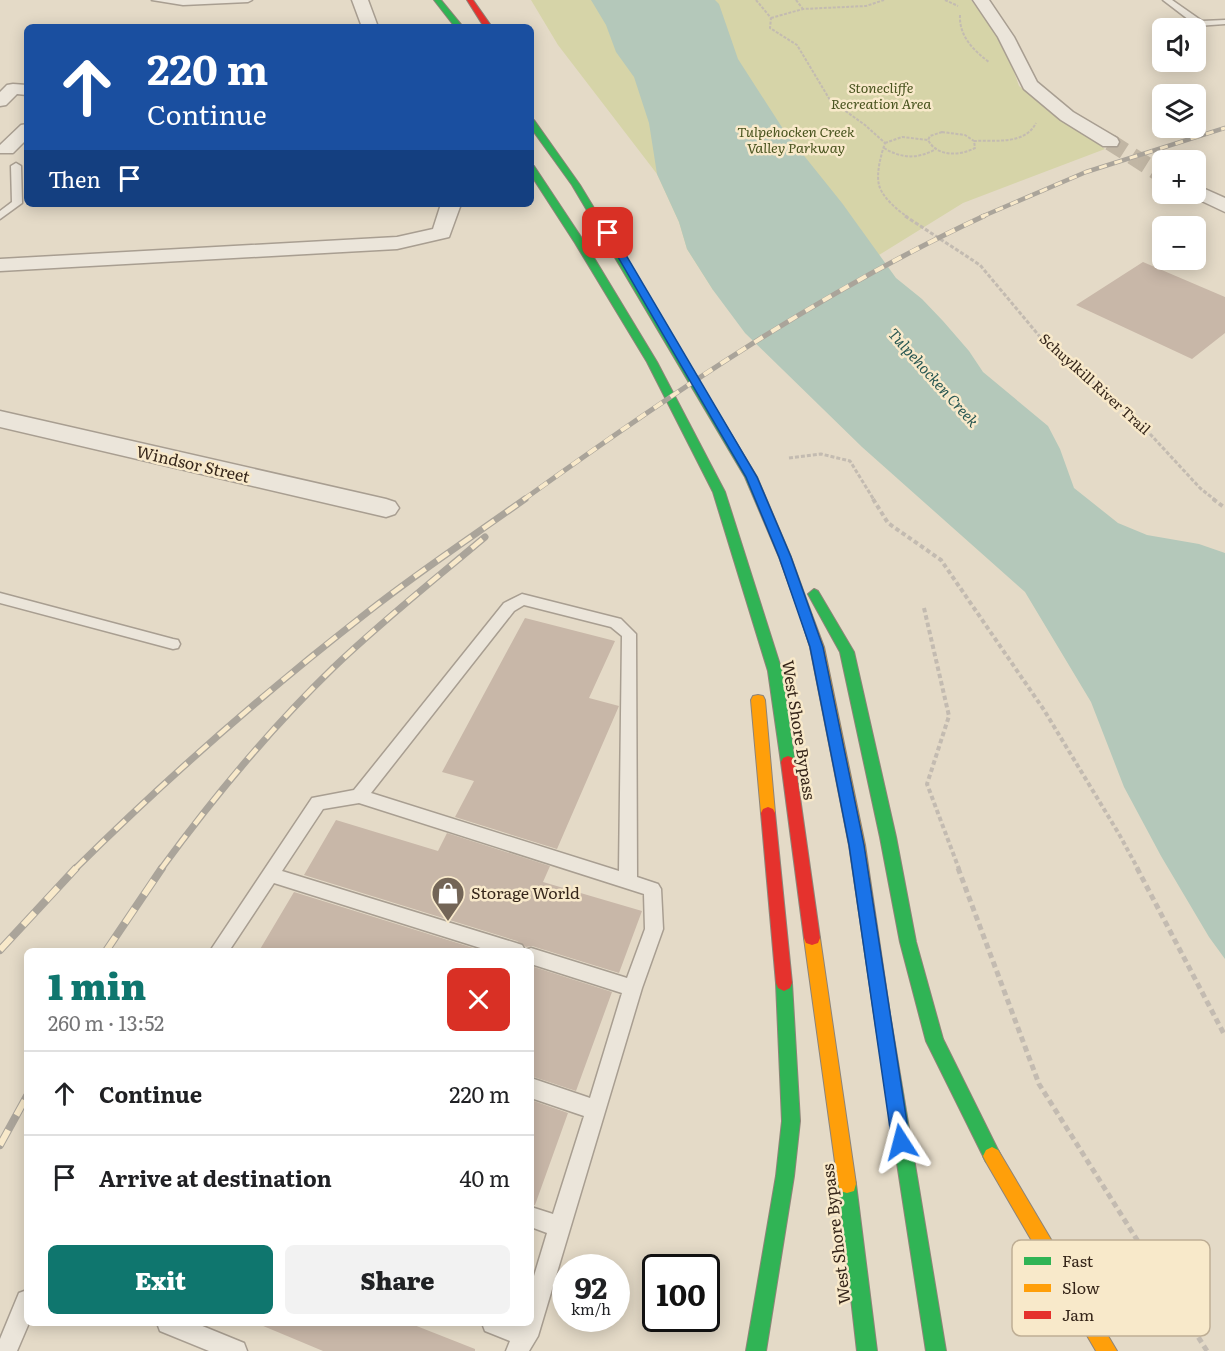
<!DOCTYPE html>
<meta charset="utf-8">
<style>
:root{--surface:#fff;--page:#f2f2f2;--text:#202124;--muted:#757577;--line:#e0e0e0;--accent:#0f766e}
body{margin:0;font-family:Literata,serif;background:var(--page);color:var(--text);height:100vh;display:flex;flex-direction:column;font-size:22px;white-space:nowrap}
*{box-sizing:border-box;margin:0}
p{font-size:20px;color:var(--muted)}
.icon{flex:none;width:33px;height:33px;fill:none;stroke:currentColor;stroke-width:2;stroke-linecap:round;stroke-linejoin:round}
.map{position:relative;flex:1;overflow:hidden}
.panel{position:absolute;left:24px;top:948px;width:510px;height:378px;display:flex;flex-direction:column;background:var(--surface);border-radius:9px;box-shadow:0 3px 15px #0003}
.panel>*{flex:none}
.hud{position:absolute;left:24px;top:24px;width:510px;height:183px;border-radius:9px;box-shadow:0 3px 15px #0003;background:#1a4fa0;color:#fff;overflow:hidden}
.buttons{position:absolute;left:1152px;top:18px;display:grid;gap:12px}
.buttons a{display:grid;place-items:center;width:54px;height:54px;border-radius:9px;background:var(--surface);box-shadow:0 3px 15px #0003;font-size:30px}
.speed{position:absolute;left:552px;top:1254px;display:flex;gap:12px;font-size:30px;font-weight:700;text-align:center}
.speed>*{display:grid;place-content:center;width:78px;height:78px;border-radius:50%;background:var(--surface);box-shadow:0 3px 15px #0003;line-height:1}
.speed small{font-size:15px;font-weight:400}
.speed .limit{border:3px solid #111;border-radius:9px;background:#fff;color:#111}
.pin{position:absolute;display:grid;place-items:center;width:51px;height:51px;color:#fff;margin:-26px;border-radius:12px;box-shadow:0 3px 9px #0006}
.me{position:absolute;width:66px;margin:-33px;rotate:351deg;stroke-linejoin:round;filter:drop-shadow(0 0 4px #0008)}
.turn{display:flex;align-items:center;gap:21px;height:126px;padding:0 24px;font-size:27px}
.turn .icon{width:78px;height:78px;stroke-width:2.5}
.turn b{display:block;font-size:42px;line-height:51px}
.then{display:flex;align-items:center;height:57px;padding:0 24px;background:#0003;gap:12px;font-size:22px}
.round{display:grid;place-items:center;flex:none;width:63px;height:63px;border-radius:9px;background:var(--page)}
.head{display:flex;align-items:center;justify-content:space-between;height:102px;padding:0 24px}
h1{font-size:36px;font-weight:800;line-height:45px;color:var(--accent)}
.primary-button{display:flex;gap:12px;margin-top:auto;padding:12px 24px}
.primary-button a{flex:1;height:69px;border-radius:9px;background:var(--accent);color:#fff;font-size:24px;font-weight:800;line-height:69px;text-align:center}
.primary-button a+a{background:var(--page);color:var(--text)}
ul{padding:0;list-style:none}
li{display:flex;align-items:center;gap:18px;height:84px;padding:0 24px;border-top:2px solid var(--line)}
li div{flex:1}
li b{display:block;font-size:22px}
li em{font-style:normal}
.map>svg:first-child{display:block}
</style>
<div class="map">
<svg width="1225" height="1351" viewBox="0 0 1225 1351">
<rect width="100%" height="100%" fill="#e4dac7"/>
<path fill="#d6d4a8" d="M531,0h440l19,25 18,29 11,32 86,63 -142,54 -84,52 -166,35 -26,-41 -8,-27 -22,-48 -99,-129z"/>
<path fill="#b4c8ba" d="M591,0h124l4,4 19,55 47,73 57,71 54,75 26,21 21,22 26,30 14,21 65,54 12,23 14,39 44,35 29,12 52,9 26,9v406l-16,-22 -48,-81 -37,-69 -33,-85 -66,-110 -163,-145 -117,-114 -32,-43 -26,-41 -8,-27 -22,-48 -8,-51 -15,-46 -18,-25 -10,-27z"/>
<path fill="#c8b7a8" d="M1143,262l82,35v36l-33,26 -116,-54z
M525,618l90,23 -26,57 30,8 -62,143 -102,-32 19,-36 -32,-9z
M336,820l102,31 9,-18 103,33 -7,16 99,29 -23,62 -87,-27 -6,1 -9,-6 -213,-66z
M294,892l189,59h-224z
M531,966l81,26 -36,99 -45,-15z
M531,1100l37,13 -33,92h-4z
M256,1323h153l66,26v2h-152z"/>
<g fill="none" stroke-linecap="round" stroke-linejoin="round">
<path stroke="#c1b6a4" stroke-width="17" stroke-dasharray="17 9" stroke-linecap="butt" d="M1110,142l52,33"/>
<defs>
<path id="lane" d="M152,0h100l-4,2 -65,3z
M1163,0h9l30,21 23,-1v4l-28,2z
M16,163l5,3 1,37 -22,16v-8l12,-9 -1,-36z
M0,593l173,46 5,1 2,4 -2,4 -5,1 -173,-46z
M522,594l99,25 15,15 1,243 21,7 3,5 2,40 -21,59 -104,348 -9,15h-23l4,-10 -25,-10 -3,-8h49v-37l16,-53 -16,-6v-20l22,7 31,-98 -53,-18v-20l59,20 32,-105 -91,-29v-13h-41l-216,-68 -45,68h-19l102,-153 42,-8 150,-187zM524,605l87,22 11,9 -3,235 -248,-78 143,-182zM359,803l285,91 1,35 -18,49 -96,-30 -6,2 -3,-5 -6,-2 -234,-72 41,-62z
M27,1290l2,33 -12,28h-17v-12l19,-46z
M157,1323h38l49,20 3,8h-38l-49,-20z"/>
<path id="street" d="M352,0h16l10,27h-16z
M973,0h16l25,37 23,45 36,30 44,26 2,4 -2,4h-14l-42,-26 -37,-31 -26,-52z
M13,84l14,1v10l-10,-1 -11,11 -6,1v-14l7,-7z
M27,124v15l-14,14h-13v-8l21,-20z
M1196,185l29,13v14l-36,-17 -1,-1h8z
M441,204h20l-12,33 -52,12 -397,22v-12l397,-22 36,-8z
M0,411l386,88 9,3 4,6 -4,6 -9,3 -386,-90z"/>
<path id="fast" d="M434,0h7l22,27h-8z
M531,120h3l46,65 177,292 34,80 21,58 -1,3 -5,2 -6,-5 -21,-58 -34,-80 -173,-292 -41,-57z
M531,165l3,1 51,77 72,119 68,130 57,179 13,91 -2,4h-10l-2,-4 -13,-91 -55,-179 -66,-130 -72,-119 -44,-68z
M814,589l4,2 36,61 42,185 20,105 27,97 58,117 -3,6 -6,3 -6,-3 -60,-121 -26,-99 -20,-105 -40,-185 -32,-58z
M784,975l6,3 2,5 8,138 -6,55 -28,175h-20l30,-175 6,-55 -6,-138 2,-5z
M882,1006l6,2 2,6 56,337h-20l-52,-337 2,-6z
M847,1175l7,2 2,7 21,167h-20l-19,-167 2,-7z"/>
<path id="slow" d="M806,610l6,5 12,32 41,198 25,169 -2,6 -6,2 -6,-2 -2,-6 -25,-169 -39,-198 -10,-32z
M758,695l5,1 2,4 10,113 -2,4 -5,2 -5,-2 -2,-4 -10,-113 2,-4z
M812,931l6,2 2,5 36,246 -2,7 -7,2 -7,-2 -2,-7 -34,-246 2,-5z
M992,1147l6,3 119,201h-21l-110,-189 -3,-6 3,-6z"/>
<path id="jam" d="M467,0h6l19,27h-8z
M788,756l5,2 2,4 25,176 -2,5 -6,2 -6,-2 -2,-5 -23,-176 2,-4z
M768,807l5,2 2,4 17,170 -2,5 -6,3 -6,-3 -2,-5 -15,-170 2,-4z"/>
</defs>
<use href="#lane" stroke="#a89e91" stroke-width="3"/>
<use href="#street" stroke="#a89e91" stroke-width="3"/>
<use href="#fast" stroke="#8e8478" stroke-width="2"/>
<use href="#slow" stroke="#8e8478" stroke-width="2"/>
<use href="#jam" stroke="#8e8478" stroke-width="2"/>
<path stroke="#c3bbb1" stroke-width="2" stroke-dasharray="3 1.5" stroke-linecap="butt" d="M756,0l15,18 -1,10 27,17 33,55 35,25 20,18c-4,12 -9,30 -6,42 3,12 19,26 29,32
M796,0l7,9
M945,0l13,6
M960,15c-1,21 13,35 29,47
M771,18l32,-9 63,-3 18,-6
M942,132l23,3 9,6 1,7c-15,8 -38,9 -47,-8l2,-4z
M974,141c21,-1 51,4 62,-18
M885,143l17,-6 26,3
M884,148c18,11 34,11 52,1"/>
<path stroke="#c3bbb1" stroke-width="3" stroke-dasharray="4 2" stroke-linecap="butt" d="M905,216l75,49 61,73 97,83 62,67 15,12
M789,458l32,-4 29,7 24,39"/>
<path stroke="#c3bbb1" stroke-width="4" stroke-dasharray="4.5 3" stroke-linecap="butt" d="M873,499l15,24 53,37 103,150 75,124 19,35
M1213,499l12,9
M924,608l25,108 -22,68 32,85"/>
<path stroke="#c3bbb1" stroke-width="5" stroke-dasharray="6 4" stroke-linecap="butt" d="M958,868l81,216 168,267
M1137,868l88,168"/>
<use href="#lane" fill="#ebe5da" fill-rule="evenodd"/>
<use href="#street" fill="#ebe5da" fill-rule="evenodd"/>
<use href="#fast" fill="#30b455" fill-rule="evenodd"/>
<use href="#slow" fill="#ff9f0a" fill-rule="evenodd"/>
<use href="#jam" fill="#e5322d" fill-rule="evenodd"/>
<defs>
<path id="rail-far3" d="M981,217l105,-45 139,-44"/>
<path id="rail-far2" d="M523,500c146,-105 297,-208 461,-284"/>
<path id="rail-far1" d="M75,869c93,-92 191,-178 294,-258 51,-40 104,-75 156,-112
M161,869c52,-71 108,-139 172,-201 48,-46 101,-88 152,-131"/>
<path id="rail" d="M0,950l76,-82
M106,951l56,-83
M0,1145l27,-49"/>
</defs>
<use href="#rail-far3" stroke="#aaa49a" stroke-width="4.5"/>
<use href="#rail-far2" stroke="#aaa49a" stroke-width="5"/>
<use href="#rail-far1" stroke="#aaa49a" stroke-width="7"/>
<use href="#rail" stroke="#aaa49a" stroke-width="8"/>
<use href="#rail-far3" stroke="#f8e9ca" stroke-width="3" stroke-dasharray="8" stroke-linecap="butt"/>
<use href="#rail-far2" stroke="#f8e9ca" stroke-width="4" stroke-dasharray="10" stroke-linecap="butt"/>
<use href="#rail-far1" stroke="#f8e9ca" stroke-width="4.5" stroke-dasharray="14" stroke-linecap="butt"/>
<use href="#rail" stroke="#f8e9ca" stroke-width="6" stroke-dasharray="17" stroke-linecap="butt"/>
</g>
<path fill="#1a73e8" stroke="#114b97" stroke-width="1.5" d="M608,230l5,3 144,244 34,80 32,90 41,198 46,297 -3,7 -6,2 -7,-2 -2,-7 -43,-297 -39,-198 -31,-90 -33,-80 -142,-244z"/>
<defs>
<symbol id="shop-pin" viewBox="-11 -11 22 30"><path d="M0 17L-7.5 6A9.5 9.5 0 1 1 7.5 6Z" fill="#736557" stroke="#f8e9ca"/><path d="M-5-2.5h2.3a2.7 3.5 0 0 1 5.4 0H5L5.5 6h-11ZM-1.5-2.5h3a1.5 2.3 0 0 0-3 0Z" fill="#fff"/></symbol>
</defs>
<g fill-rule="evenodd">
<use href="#shop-pin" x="429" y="874" width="38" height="52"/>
</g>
<g text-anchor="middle" stroke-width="5" stroke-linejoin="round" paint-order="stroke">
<g font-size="14" font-style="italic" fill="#49541f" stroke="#f8e9ca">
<text x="881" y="93">Stonecliffe<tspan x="881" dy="16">Recreation Area</tspan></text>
<text x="796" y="137">Tulpehocken Creek<tspan x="796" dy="16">Valley Parkway</tspan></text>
</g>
<g font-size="14" fill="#36261a" stroke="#f8e9ca">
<text transform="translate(1095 384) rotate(42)" y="5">Schuylkill River Trail</text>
</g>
<g font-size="15" font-style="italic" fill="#285752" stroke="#f8e9ca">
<text transform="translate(933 378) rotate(48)" y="5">Tulpehocken Creek</text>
</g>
<g font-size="16" fill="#36261a" stroke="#f8e9ca">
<text transform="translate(193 464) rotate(13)" y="6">Windsor Street</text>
<text transform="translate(799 730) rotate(81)" y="6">West Shore Bypass</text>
<text transform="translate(836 1234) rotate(-97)" y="6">West Shore Bypass</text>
</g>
<g font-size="16" fill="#36261a" stroke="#f8e9ca" text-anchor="start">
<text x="471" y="899">Storage World</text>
</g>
</g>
<rect x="1012" y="1240" width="198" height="96" rx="9" fill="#f8e9ca" stroke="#beae95" stroke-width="1.5"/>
<rect x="1024" y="1257" width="27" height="8" fill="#30b455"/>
<rect x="1024" y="1284" width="27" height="8" fill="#ff9f0a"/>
<rect x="1024" y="1311" width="27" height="8" fill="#e5322d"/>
<g font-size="16" fill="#36261a">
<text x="1062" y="1267">Fast</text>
<text x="1062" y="1294">Slow</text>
<text x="1062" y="1321">Jam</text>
</g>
</svg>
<div class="buttons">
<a><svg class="icon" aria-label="sound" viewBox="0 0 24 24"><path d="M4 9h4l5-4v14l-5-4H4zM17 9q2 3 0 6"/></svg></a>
<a><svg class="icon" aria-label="layers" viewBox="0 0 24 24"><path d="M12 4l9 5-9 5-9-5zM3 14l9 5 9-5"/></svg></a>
<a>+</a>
<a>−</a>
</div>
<div class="speed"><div>92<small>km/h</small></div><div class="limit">100</div></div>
<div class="pin" style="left:608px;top:233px;background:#d93025"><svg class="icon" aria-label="arrive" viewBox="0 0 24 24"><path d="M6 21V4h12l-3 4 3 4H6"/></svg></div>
<svg class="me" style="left:901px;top:1142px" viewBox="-20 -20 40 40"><path d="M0-17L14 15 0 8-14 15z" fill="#1a73e8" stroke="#fff" stroke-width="4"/></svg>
<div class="hud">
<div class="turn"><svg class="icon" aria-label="ahead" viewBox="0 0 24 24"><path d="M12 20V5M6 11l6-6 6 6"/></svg><div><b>220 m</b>Continue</div></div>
<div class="then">Then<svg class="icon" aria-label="arrive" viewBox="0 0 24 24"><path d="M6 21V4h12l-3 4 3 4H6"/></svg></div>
</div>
<section class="panel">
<div class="head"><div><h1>1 min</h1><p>260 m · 13:52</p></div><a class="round" style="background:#d93025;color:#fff"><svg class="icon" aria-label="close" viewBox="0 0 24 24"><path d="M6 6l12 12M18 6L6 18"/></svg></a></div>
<ul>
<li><svg class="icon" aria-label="ahead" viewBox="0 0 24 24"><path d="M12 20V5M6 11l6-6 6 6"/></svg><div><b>Continue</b></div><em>220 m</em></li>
<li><svg class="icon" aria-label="arrive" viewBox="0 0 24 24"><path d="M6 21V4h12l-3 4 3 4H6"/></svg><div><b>Arrive at destination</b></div><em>40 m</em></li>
</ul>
<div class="primary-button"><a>Exit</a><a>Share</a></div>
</section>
</div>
